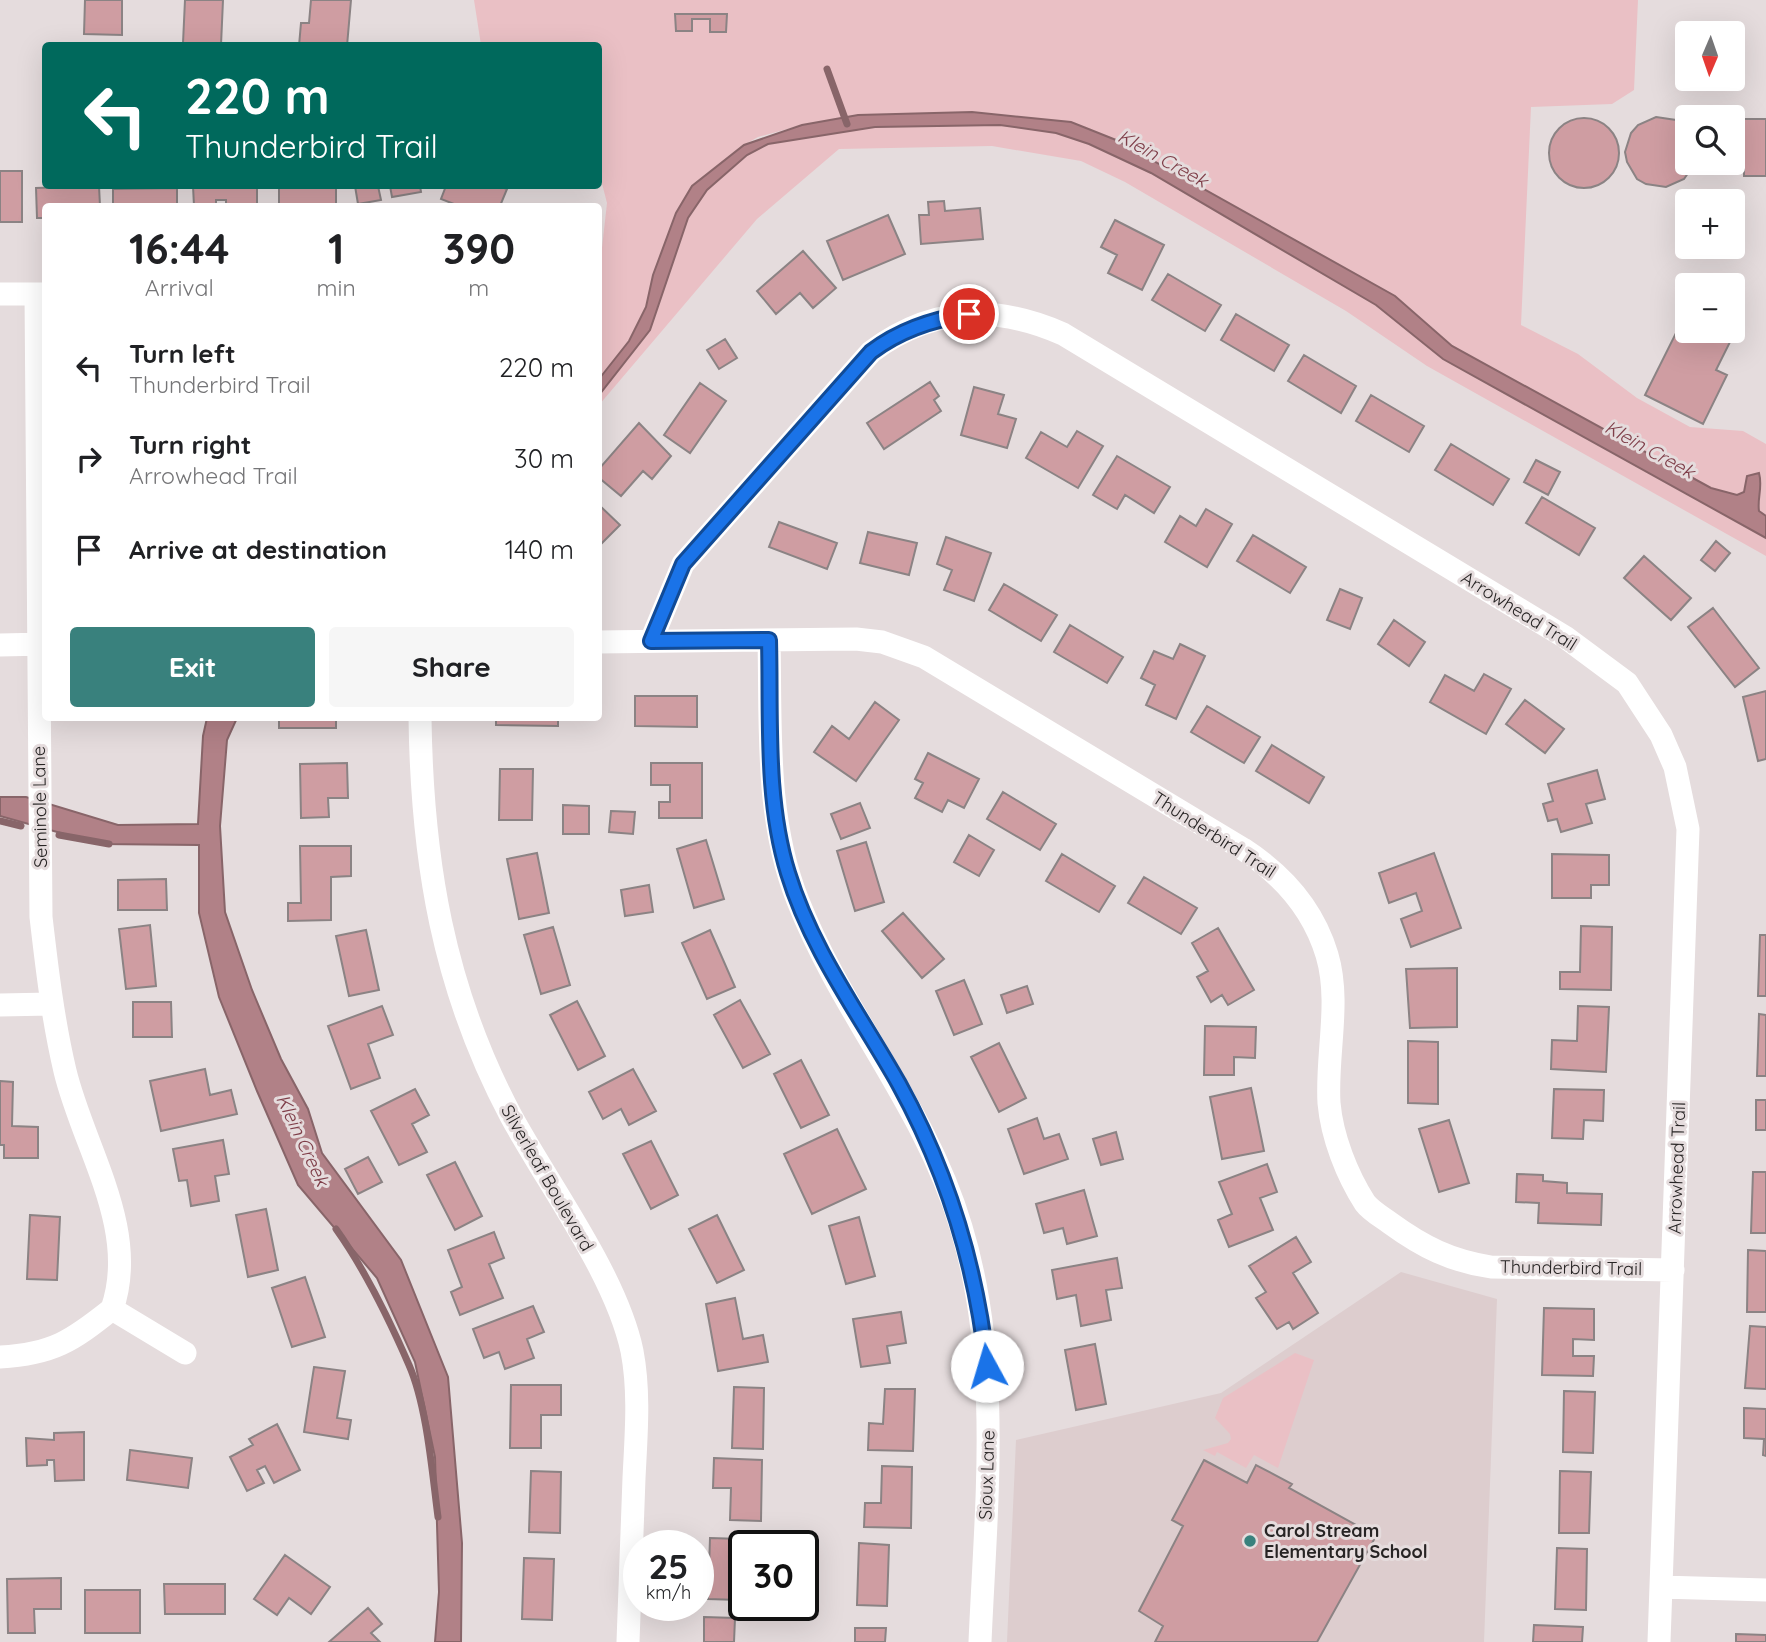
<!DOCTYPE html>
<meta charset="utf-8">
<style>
:root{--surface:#fff;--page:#f6f6f6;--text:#202124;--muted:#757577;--accent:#39817d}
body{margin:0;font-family:Quicksand,sans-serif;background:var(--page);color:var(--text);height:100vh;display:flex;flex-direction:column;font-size:26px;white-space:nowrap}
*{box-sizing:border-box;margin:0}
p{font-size:23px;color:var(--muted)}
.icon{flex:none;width:38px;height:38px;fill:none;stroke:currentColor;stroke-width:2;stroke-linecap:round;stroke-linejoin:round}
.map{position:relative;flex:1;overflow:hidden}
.panel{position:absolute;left:42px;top:203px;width:560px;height:518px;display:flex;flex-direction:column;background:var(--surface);border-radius:7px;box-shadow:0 7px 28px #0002}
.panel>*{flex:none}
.guide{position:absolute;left:42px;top:42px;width:560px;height:147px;border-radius:7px;box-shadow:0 7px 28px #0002;background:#00695c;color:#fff;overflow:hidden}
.needle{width:46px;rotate:182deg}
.fabs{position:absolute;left:1675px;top:21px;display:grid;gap:14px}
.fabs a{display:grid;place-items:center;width:70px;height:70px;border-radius:7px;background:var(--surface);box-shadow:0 7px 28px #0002;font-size:35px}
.speed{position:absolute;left:623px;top:1530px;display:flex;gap:14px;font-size:35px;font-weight:700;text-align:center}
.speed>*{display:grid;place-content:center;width:91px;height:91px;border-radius:50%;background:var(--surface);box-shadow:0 7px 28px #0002;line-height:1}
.speed small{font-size:18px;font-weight:400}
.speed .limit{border:4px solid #111;border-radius:10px;background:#fff;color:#111}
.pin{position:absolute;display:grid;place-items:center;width:60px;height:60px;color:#fff;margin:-30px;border:4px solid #fff;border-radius:50%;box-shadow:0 2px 7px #0007}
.me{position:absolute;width:77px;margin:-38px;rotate:354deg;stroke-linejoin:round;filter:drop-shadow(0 0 5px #0008)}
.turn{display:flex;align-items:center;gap:24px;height:147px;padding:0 28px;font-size:32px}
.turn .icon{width:91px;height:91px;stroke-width:2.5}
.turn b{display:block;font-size:49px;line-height:60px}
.eta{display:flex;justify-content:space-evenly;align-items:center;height:119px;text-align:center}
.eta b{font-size:42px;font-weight:700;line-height:49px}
.action{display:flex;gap:14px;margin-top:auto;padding:14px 28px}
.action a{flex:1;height:80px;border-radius:7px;background:var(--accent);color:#fff;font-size:28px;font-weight:700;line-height:80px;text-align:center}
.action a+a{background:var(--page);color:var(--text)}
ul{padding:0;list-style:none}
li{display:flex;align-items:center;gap:21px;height:91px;padding:0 28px}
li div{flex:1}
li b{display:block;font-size:26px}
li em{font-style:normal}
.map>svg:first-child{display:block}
</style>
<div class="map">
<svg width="1766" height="1642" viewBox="0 0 1766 1642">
<rect width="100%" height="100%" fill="#e5dcdd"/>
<path fill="#ddcdce" d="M1401,1272l96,27 -13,343h-477l9,-202 205,-47z"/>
<path fill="#eac0c5" d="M474,0h1164l-4,90 -22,14 -81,3 -10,218 57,29 59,44 53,29 53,4 23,13v72l-7,-5 -1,-13 3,-10 -14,-5 -3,9 -7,3 -26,-7 -259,-142 -57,-50 -279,-156 -45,-18 -99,-10 -114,3 -56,10 -44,12 -14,8 -52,41 -39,89 -7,32 -17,34 -30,38 -1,-95 9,-81 -9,-35v-122l-117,-1z
M1000,125l56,8 33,11 62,29 225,132 67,54 323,179v18l-339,-190 -81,-55 -221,-129 -44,-21 -89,-15 -153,3 -82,70 -158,186v-10l51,-65 38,-112 19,-28 40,-35 21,-11 107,-17z
M1295,1353l19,7 -36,108 -24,-13 -8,13 -29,-16 -2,4 -12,-6 25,-7 3,-4 -1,-5 -15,-16 8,-20z"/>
<path fill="#b18187" stroke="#886569" stroke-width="2" d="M972,112l99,10 45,18 279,156 57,50 259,142 26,7 7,-3 3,-16 12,-3c4,14 -2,25 0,38l7,5v22l-323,-179 -67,-54 -225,-132 -62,-29 -33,-11 -56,-8 -125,2 -107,17 -21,11 -40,35 -19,28 -38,112 -51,65v-16l30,-38 17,-34 7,-32 23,-62 16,-27 52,-41 58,-20 56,-10z
M207,718h30l-10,22 -7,86 5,86 27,78 29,69 27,50 14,44 79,107 47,117 14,166 -1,99h-26l4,-50 -4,-135 -20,-95 -38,-84 -79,-93 -41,-94 -38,-94 -20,-84v-68l-99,-1 -100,-28v-19h26l92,28 80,-1 5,-88z"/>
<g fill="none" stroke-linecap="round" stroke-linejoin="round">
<path stroke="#886569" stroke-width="7" d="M827,69l20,55
M0,821l21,5
M59,835l50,9
M336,1229c30,42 53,90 73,136 18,41 23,107 29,152"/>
</g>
<path fill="#cf9da2" stroke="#8b8384" stroke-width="2" d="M85,0h37v35l-38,-1z
M185,0h38l-2,45 -38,-2z
M311,0h40l-4,46h-48l2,-23h8z
M675,14h52l-1,18h-16v-13h-18v12h-16z
M1656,117l20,3 11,9v34h8l-11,16 -18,8 -20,-3 -9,-5 -10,-17 -2,-10 6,-19 7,-8z
M1549 153a35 35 0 1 1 70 0a35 35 0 1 1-70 0Z
M1744,119h22v57h-22z
M0,171h22v51h-22z
M99,186l1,20h-54v12h-9l-1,-30z
M193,186h64v20h-31v-6h-10v6h-22z
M306,186h30v20h-57v-19z
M355,186h23l3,14 -23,4z
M390,186h30l1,6 -29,5z
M446,186h53l8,3 -7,17h-41l-18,-7z
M177,188v18h-64v-17z
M944,201l1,10 35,-3 3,31 -62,5 -2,-29h10l-1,-13z
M888,215l17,39 -62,26 -16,-39z
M1115,220l49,25 -22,45 -34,-17 9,-18 -16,-8z
M803,251l33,37 -23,20 -13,-15 -24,21 -19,-23z
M1168,274l53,31 -16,26 -53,-31z
M1236,314l53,31 -15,26 -53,-31z
M1683,319l4,2v10h21l22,11 -14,28 11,5 -24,49 -58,-29z
M725,339l12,19 -18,11 -12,-19z
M1304,355l52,31 -15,27 -53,-32z
M930,382l9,14 -5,4 7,11 -57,38 -17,-26z
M700,383l26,18 -36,52 -26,-18z
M974,387l30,8 -6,19 18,5 -9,29 -46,-13z
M1371,395l53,31 -15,26 -53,-31z
M639,423l32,33 -19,23 -9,-8 -22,25 -23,-19v-7z
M1077,431l26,15 -25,42 -52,-30 15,-26 26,15z
M1451,444l58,35 -16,26 -58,-35z
M1117,456l53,31 -16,26 -29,-18 -8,14 -24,-14z
M1536,460l24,12 -12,23 -24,-13z
M1542,497l53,31 -16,27 -53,-32z
M598,504l22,21 -22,22z
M1206,509l26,15 -25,43 -42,-25 15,-26 16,10z
M779,522l58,21 -10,26 -58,-22z
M868,532l49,11 -8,32 -49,-12z
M1253,535l53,32 -16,26 -53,-32z
M946,537l45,16 -17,48 -30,-11 8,-20 -15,-6z
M1716,541l14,12 -15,18 -14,-11z
M1644,556l47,42 -20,22 -47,-42z
M1004,584l53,31 -16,26 -52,-31z
M1340,589l22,9 -12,31 -23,-9z
M1713,608l46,60 -24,19 -47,-60z
M1394,620l31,22 -16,24 -31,-22z
M1070,625l53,32 -16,26 -53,-31z
M1180,644l25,12 -29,63 -30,-14 9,-20 -14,-7 13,-27 19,8z
M1484,674l27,15 -25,45 -56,-32 15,-27 29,16z
M1766,691v68l-8,2 -15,-64z
M635,696h62v31l-62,-1z
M1525,700l39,29 -19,24 -39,-29z
M875,702l24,18 -43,61 -42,-29 18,-26 17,13z
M1207,706l53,31 -16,26 -53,-31z
M279,718h57v10h-57z
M496,718h62v8l-62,-1z
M1272,745l52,32 -15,26 -53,-32z
M928,753l51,26 -15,29 -16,-8 -6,12 -27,-14 8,-15 -8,-4z
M347,763l1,35h-20l1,19 -28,1 -1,-54z
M651,763h51v55h-43v-16h11v-17h-19z
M500,769h33l-1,51h-33z
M1597,770l8,29 -19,5 6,19 -31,9 -4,-13 -9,2 -5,-17 10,-3 -5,-17z
M1003,792l53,32 -16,26 -53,-31z
M860,803l10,25 -29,11 -10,-25z
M563,805l26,1v28h-26z
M611,811l24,1 -2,22 -24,-2z
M969,835l25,15 -15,26 -25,-14z
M706,840l18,59 -30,9 -17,-59z
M866,842l18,60 -29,9 -18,-60z
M300,846h51v30l-20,1v43l-43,1v-18h13z
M537,853l12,60 -30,6 -12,-60z
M1434,853l27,75 -50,19 -10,-28 21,-8 -6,-18 -27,10 -10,-30z
M1062,854l53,32 -16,26 -53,-31z
M1552,854l57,1v30h-18v13h-39z
M1144,877l53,31 -16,26 -53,-31z
M166,879l1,31h-49v-30z
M649,885l4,27 -28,4 -4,-26z
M903,913l41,46 -22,19 -40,-47z
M150,925l6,61 -30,3 -7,-60z
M1581,926l31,1 -1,63 -51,-1v-17h20z
M553,927l17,58 -29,9 -17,-59z
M1218,928l36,62 -26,15 -6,-10 -11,7 -14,-25 11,-6 -16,-28z
M366,930l13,60 -30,6 -13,-60z
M710,930l25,57 -28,12 -25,-56z
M1760,935h6v61h-8z
M1457,968v59l-47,1 -4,-59z
M964,980l18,44 -28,11 -18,-44z
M1027,986l6,18 -26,9 -6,-18z
M740,1000l30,54 -27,14 -29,-53z
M577,1001l28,55 -27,14 -28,-55z
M133,1002h38l1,35h-39z
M382,1006l11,29 -25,9 12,34 -29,11 -23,-63z
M1578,1006l31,1 -3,65 -55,-3 1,-29 25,1z
M1759,1014l7,1v61h-9z
M1205,1026l51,1 -1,31 -21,-1v18h-30z
M1408,1041l30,1v62l-30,-1z
M999,1043l27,55 -27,14 -28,-55z
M801,1060l28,55 -28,13 -27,-54z
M205,1069l5,26 21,-5 6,24 -76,17 -11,-50z
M633,1069l23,42 -27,14 -8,-16 -18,10 -14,-27z
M0,1081l13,1 -1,44 26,1v31h-34v-13h-4z
M1251,1088l13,63 -42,8 -12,-62z
M415,1089l14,26 -17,9 15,28 -28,13 -28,-54z
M1554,1089l50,1 -1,31 -19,-1 -1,19 -31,-1z
M1756,1100h10v30h-10z
M1037,1118l7,21 15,-5 9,25 -44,15 -16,-45z
M1449,1120l20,63 -30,9 -20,-63z
M837,1129l29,60 -54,25 -28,-60z
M1116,1132l7,27 -22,6 -8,-26z
M223,1140l6,34 -14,2 4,25 -28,5 -4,-26 -8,1 -6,-32z
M651,1141l27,54 -27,14 -28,-55z
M368,1157l14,25 -24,12 -13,-25z
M455,1162l27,54 -27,14 -28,-55z
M1267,1164l10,28 -17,6 13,32 -44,17 -11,-27 14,-6 -13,-32z
M1753,1172h13v61h-15z
M1517,1174l26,1v6l24,2v10l35,1 -1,31 -63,-2 1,-20 -23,-1z
M1084,1190l13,46 -30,8 -4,-16 -19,5 -8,-29z
M266,1209l12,61 -30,7 -12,-62z
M30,1215l30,2 -3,63 -30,-1z
M717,1215l27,55 -27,13 -28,-54z
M859,1217l16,59 -29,8 -17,-58z
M494,1232l10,26 -15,6 14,34 -43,17 -9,-23 11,-5 -14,-37z
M1296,1237l15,25 -18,11 25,40 -25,16 -4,-7 -12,7 -21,-31 10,-6 -17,-26z
M1748,1250l18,1v61h-19z
M1117,1258l5,30 -16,2 5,30 -30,6 -5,-31 -19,4 -5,-29z
M305,1277l20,60 -33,10 -20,-59z
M735,1298l8,41 20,-4 5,27 -50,9 -12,-67z
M533,1306l11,26 -17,7 7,19 -29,11 -6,-17 -15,6 -11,-29z
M1544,1308l50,1v31l-21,-1v17h21l-1,20 -51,-1z
M901,1312l5,31 -19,3 3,17 -29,4 -8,-48z
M1750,1326l16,1v62l-21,-1z
M1095,1344l11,60 -30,6 -11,-60z
M314,1367l31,4 -8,47 14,2 -3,19 -44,-7z
M511,1385h50v30h-20v33h-31z
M734,1387l30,1 -1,61 -31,-1z
M885,1389h30l-2,62 -45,-1 1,-27 14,1z
M1564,1391l31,1 -2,61 -30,-1z
M1744,1408l22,1v47l-3,-1 1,-16 -20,-1z
M277,1424l23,46 -26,13 -9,-17 -8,4 7,13 -17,8 -17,-34 23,-12 -4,-6z
M84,1432v48l-29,1 -1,-21h-7v5l-20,1 -1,-28 28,2v-7z
M130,1450l62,8 -4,30 -61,-8z
M714,1458l48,2 -1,61 -31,-1 1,-32h-18z
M1204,1460l43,23 9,-18 36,19 -3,4 87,48 -59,106h-162l8,-16 -24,-15 44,-85 -11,-6z
M882,1466l30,1 -1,61 -47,-1 1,-24h16z
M531,1471l30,1 -1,61 -31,-1z
M1560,1471l31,1 -2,61h-30z
M710,1538l31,1 -2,61 -31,-1z
M859,1543l30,2 -2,61 -30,-1z
M1557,1548l30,1 -1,61 -31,-1z
M285,1555l45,32 -19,27 -22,-16 -12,17 -23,-16z
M524,1558l30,1 -2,61 -30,-1z
M61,1578v31h-27l1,24h-27l-1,-54z
M164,1584h61v30h-60z
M85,1590h55v43h-55z
M368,1608l14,16 -11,9 9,9h-51z
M704,1617l31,1 -1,24h-30z
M1534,1625l49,2 -1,15h-49z
M855,1628h31l-1,14h-30z
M1736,1634l30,1v7h-30z"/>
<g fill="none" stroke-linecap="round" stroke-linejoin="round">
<path stroke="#fff" stroke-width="23" d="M0,294h46
M36,294l5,623c6,52 12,103 24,154 18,76 75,158 47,238
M769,640c2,87 -4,179 29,261 45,114 128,207 163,326 41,135 25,276 19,415
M651,641l32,-77 188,-212c60,-45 125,-48 192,-18l502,303 62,46 34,52 14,32 13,62 -29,813
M598,642l258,-3 26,3 42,15 319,192c40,26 70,59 84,106 14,47 -1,100 2,148 3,34 18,72 36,100 6,8 17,14 25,20 33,24 61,38 101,44l182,3
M0,645l46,-1
M420,718c2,143 23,270 91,398 38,70 105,159 121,235 8,42 4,85 2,127 -2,55 -4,109 -6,164
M0,1005l51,-1
M112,1309l73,44
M0,1357c53,-3 72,-16 112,-48
M1661,1587l105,3"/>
</g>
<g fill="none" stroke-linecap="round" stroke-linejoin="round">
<defs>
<path id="route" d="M969,314c-36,5 -69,16 -98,38l-188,212 -32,77 118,-1c2,76 -4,159 19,233 23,76 72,142 111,211 49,89 77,181 88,282"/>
</defs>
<use href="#route" stroke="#114b97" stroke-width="18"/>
<use href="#route" stroke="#1a73e8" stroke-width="12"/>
</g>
<circle fill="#39817d" stroke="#e5dcdd" stroke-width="2.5" cx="1250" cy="1541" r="7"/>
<g text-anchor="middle" stroke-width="6" stroke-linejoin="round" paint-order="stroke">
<g font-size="18" fill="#272424" stroke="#e5dcdd">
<text transform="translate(1519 611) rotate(32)" y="6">Arrowhead Trail</text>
<text transform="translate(40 807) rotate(-91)" y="6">Seminole Lane</text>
<text transform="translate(1214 835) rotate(33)" y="6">Thunderbird Trail</text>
<text transform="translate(1677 1168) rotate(-88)" y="6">Arrowhead Trail</text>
<text transform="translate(547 1178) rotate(60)" y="6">Silverleaf Boulevard</text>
<text transform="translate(1571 1268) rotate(1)" y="6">Thunderbird Trail</text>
<text transform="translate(987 1475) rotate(-88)" y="6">Sioux Lane</text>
</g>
<g font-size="18" font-weight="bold" fill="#272424" stroke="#e5dcdd" text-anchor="start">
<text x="1264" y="1537">Carol Stream<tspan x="1264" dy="21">Elementary School</tspan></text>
</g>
<g font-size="19" font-style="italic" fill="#7f3e49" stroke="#e5dcdd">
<text transform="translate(1163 158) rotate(29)" y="7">Klein Creek</text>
<text transform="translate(1650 449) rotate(29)" y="7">Klein Creek</text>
<text transform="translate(303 1140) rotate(65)" y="7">Klein Creek</text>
</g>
</g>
</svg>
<div class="fabs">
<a><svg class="needle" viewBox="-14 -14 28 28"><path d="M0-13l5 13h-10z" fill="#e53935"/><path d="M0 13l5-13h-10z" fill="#757577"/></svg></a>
<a><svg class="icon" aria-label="search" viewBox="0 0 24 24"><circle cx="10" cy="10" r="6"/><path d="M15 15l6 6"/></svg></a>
<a>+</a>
<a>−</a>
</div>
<div class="speed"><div>25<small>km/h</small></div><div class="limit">30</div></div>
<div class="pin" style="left:969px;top:314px;background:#d93025"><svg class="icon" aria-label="arrive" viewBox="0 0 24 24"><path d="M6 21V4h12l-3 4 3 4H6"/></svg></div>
<svg class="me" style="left:987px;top:1366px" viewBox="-20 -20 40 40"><circle r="19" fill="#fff"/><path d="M0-13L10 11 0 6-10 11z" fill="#1a73e8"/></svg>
<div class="guide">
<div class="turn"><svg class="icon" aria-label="left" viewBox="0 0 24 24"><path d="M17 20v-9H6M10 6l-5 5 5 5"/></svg><div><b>220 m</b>Thunderbird Trail</div></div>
</div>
<section class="panel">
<div class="eta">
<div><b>16:44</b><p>Arrival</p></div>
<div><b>1</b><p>min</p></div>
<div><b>390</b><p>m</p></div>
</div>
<ul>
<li><svg class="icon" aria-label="left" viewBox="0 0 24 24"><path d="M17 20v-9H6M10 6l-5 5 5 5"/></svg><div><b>Turn left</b><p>Thunderbird Trail</p></div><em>220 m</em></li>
<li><svg class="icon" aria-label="right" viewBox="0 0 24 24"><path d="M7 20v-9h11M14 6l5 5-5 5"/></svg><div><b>Turn right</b><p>Arrowhead Trail</p></div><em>30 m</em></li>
<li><svg class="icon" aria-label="arrive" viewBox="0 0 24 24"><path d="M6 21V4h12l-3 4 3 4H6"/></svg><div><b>Arrive at destination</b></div><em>140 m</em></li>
</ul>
<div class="action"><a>Exit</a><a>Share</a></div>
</section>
</div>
